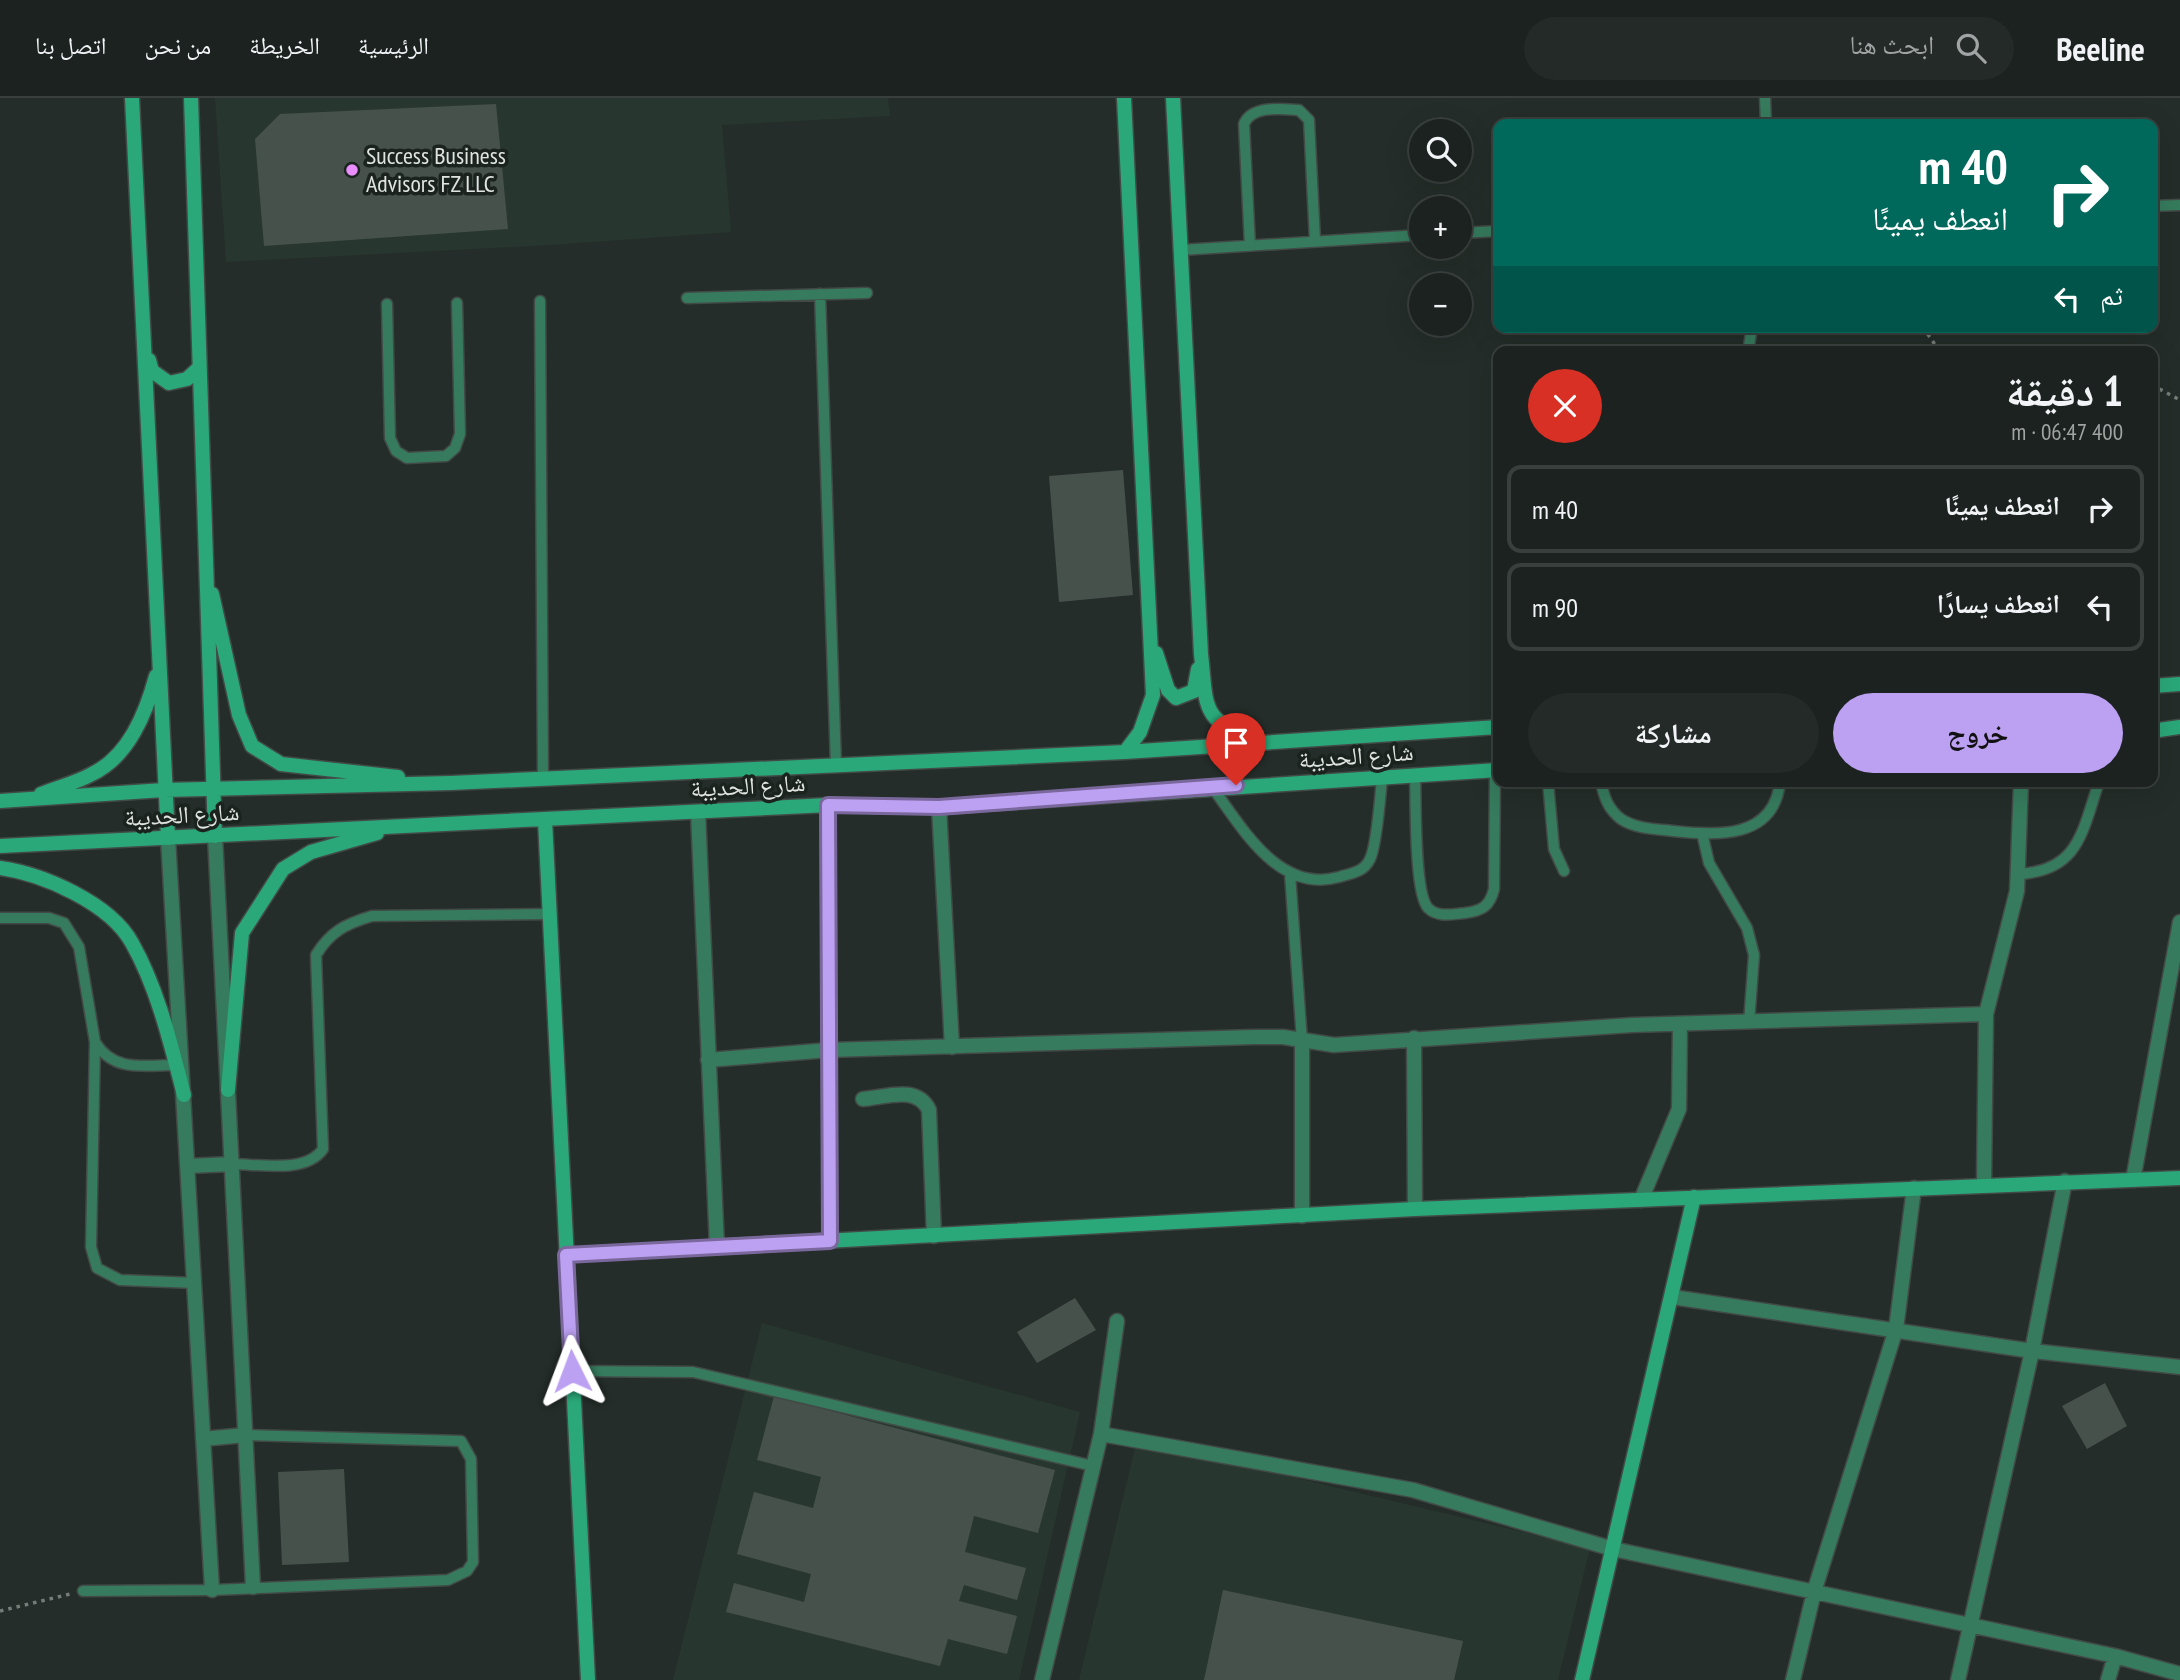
<!DOCTYPE html>
<html lang="ar">
<meta charset="utf-8">
<style>
:root{--surface:#1b221f;--page:#242a28;--text:#f1f3f6;--muted:#a0a4a4;--line:#393f3d;--accent:#bca0f2}
body{margin:0;font-family:"PT Sans Narrow","Noto Naskh Arabic",sans-serif;background:var(--page);color:var(--text);direction:rtl;height:100vh;display:flex;flex-direction:column;font-size:26px;white-space:nowrap}
*{box-sizing:border-box;margin:0}
p{font-size:23px;color:var(--muted)}
.icon{flex:none;width:38px;height:38px;fill:none;stroke:currentColor;stroke-width:2;stroke-linecap:round;stroke-linejoin:round}
.map{position:relative;flex:1;overflow:hidden;direction:ltr}
.side{position:absolute;left:1493px;top:248px;width:665px;height:441px;display:flex;flex-direction:column;background:var(--surface);border-radius:14px;box-shadow:0 7px 28px #0002,0 0 0 2px var(--line);direction:rtl}
.side>*{flex:none}
.guide{position:absolute;left:1493px;top:21px;width:665px;height:214px;border-radius:14px;box-shadow:0 7px 28px #0002,0 0 0 2px var(--line);direction:rtl;background:#00695c;color:#fff;overflow:hidden}
.tools{position:absolute;left:1409px;top:21px;display:grid;gap:14px}
.tools a{display:grid;place-items:center;width:63px;height:63px;border-radius:50%;background:var(--surface);box-shadow:0 7px 28px #0002,0 0 0 2px var(--line);font-size:35px}
.pin{position:absolute;display:grid;place-items:center;width:60px;height:60px;color:#fff;margin:-72px -30px;border-radius:50% 50% 50% 0;rotate:-45deg;box-shadow:0 0 7px #0007}
.pin .icon{rotate:45deg}
.me{position:absolute;width:77px;margin:-38px;rotate:357deg;stroke-linejoin:round;filter:drop-shadow(0 0 5px #0008)}
.turn{display:flex;align-items:center;gap:24px;height:147px;padding:0 35px;font-size:32px}
.turn .icon{width:91px;height:91px;stroke-width:2.5}
.turn b{display:block;font-size:49px;line-height:60px}
.then{display:flex;align-items:center;height:66px;padding:0 35px;background:#0003;gap:14px;font-size:26px}
.round{display:grid;place-items:center;flex:none;width:74px;height:74px;border-radius:37px;background:var(--page)}
.summary{display:flex;align-items:center;justify-content:space-between;height:119px;padding:0 35px}
h1{font-size:42px;font-weight:800;line-height:52px}
.action{display:flex;gap:14px;margin-top:auto;padding:14px 35px}
.action a{flex:1;height:80px;border-radius:42px;background:var(--accent);color:#111;font-size:28px;font-weight:800;line-height:80px;text-align:center}
.action a+a{background:var(--page);color:var(--text)}
ul{padding:0;list-style:none}
li{display:flex;align-items:center;gap:21px;height:88px;margin:0 14px 10px;padding:0 21px;border:4px solid var(--line);border-radius:14px}
li div{flex:1}
li b{display:block;font-size:26px}
li em{font-style:normal}
header{display:flex;align-items:center;gap:42px;box-sizing:border-box;height:98px;padding:0 35px;background:var(--surface);border-bottom:2px solid var(--line)}
header strong{font-size:33px}
nav{display:flex;gap:38px;margin-inline-start:auto;font-size:24px}
.search{width:490px;height:63px;background:var(--page);display:flex;align-items:center;gap:18px;box-sizing:border-box;padding:0 24px;border-radius:38px;color:var(--muted);font-size:26px}
.map>svg:first-child{display:block}
</style>
<header>
<strong>Beeline</strong>
<div class="search"><svg class="icon" aria-label="search" viewBox="0 0 24 24"><circle cx="10" cy="10" r="6"/><path d="M15 15l6 6"/></svg>ابحث هنا</div>
<nav><a>الرئيسية</a><a>الخريطة</a><a>من نحن</a><a>اتصل بنا</a></nav>
</header>
<div class="map">
<svg width="2180" height="1582" viewBox="0 0 2180 1582">
<rect width="100%" height="100%" fill="#242d29"/>
<path fill="#27372f" d="M215,0h673l2,18 -168,9 9,107 -181,13 -324,17z
M762,1225l318,89 -61,268h-346z
M1137,1342l453,108 -32,132h-479z"/>
<path fill="#47514c" d="M496,6l12,125 -244,17 -9,-107 25,-25z
M1123,372l10,125 -74,7 -10,-126z
M1075,1200l21,32 -59,33 -20,-31z
M2105,1285l22,43 -40,23 -25,-43z
M774,1298l281,74 -17,63 -64,-17 -9,36 61,16 -9,32 -53,-15 -5,16 58,15 -10,38 -59,-15 -8,27 -214,-54 8,-29 70,19 7,-28 -74,-20 17,-62 59,16 8,-31 -64,-17z
M344,1371l5,93 -67,3 -4,-93z
M1223,1492l240,51 -9,39h-250z"/>
<g fill="none" stroke-linecap="round" stroke-linejoin="round">
<defs>
<path id="lane" d="M1765,0l1,26
M2152,108l28,-1
M1460,135l38,-2
M1250,148l-6,-122c8,-19 37,-15 55,-14l10,10 6,121
M1181,152l240,-15
M820,196l16,471
M687,200l180,-5
M540,203l3,477
M387,206l3,134 6,13 11,7 39,-2 9,-8 5,-14 -3,-131
M1748,254l4,-25
M1415,676c1,25 -1,119 13,134 10,10 25,6 37,5 17,-2 25,-7 29,-24l1,-119
M1548,684l6,67 10,22
M1601,684c3,15 7,27 20,37 15,10 35,10 52,12 44,5 101,8 107,-49
M1212,689c30,40 66,107 127,90 13,-4 25,-5 31,-18 7,-14 10,-62 12,-80
M1702,735l7,30 38,65 7,27 -5,68
M1290,776l12,167
M2018,776c61,-3 64,-42 81,-92
M0,820h49l15,5 15,24 16,95c19,31 49,23 82,23
M95,944l-4,205 6,21 23,12 75,3
M232,1066c27,0 74,10 91,-15l-7,-194c14,-23 29,-31 56,-39l177,-2
M572,1273l121,1 400,94
M83,1493l129,-1 236,-10 19,-9 6,-9 -2,-103 -10,-18 -216,-6"/>
<path id="street" d="M828,707l2,436
M939,709l13,240
M698,714l19,435
M215,738l38,751
M168,740l44,752
M1414,940l1,171
M1302,943v175
M708,962l121,-10 425,-13h29l51,8 298,-20 354,-11
M863,1001c24,-2 54,-14 66,11l5,126
M188,1068l44,-2
M2133,1082l47,-258
M1984,1086l2,-170 31,-123 4,-109
M1641,1102l38,-91 1,-83
M1672,1199l360,54 148,16
M1101,1336l312,56 200,59 502,107 65,18
M203,1341l42,-4
M1042,1582l59,-246 16,-113
M1793,1582l21,-88 82,-263 18,-141
M1958,1582l74,-329 33,-170
M2108,1582l7,-24"/>
<path id="secondary" d="M132,0l36,740
M191,0l24,738
M1124,0l29,597 -13,37 -15,20
M1173,0l28,556c6,54 -1,67 57,86
M149,262l3,11 17,12 18,-4 12,-11
M212,496l27,121 13,31 29,18 117,13
M1156,555l12,37 8,8 18,-7 4,-22
M2152,588l28,-2
M2152,633l28,-4
M41,696c17,-7 35,-11 51,-20 37,-18 54,-61 64,-98
M0,703l164,-11 287,-7 674,-31 373,-25
M545,722l43,860
M0,748l828,-41 111,2 559,-37
M0,770c43,6 110,35 132,75 26,46 39,102 52,152
M228,992l14,-157 41,-64 28,-17 66,-19
M566,1157l849,-46 765,-31
M1582,1582l112,-483"/>
</defs>
<use href="#lane" stroke="#424a47" stroke-width="13"/>
<use href="#street" stroke="#424a47" stroke-width="17"/>
<use href="#secondary" stroke="#424a47" stroke-width="17"/>
<path stroke="#767d79" stroke-width="3.5" stroke-dasharray="3.5 5" stroke-linecap="butt" d="M1923,229l17,25
M2152,287l28,15
M0,1513l70,-17"/>
<use href="#lane" stroke="#367b5d" stroke-width="10"/>
<use href="#street" stroke="#367b5d" stroke-width="14"/>
<use href="#secondary" stroke="#2aa879" stroke-width="14"/>
</g>
<g fill="none" stroke-linecap="round" stroke-linejoin="round">
<defs>
<path id="route" d="M572,1273l-6,-116 264,-14 -2,-436 111,2 297,-22"/>
</defs>
<use href="#route" stroke="#7a689d" stroke-width="18"/>
<use href="#route" stroke="#bca0f2" stroke-width="12"/>
</g>
<circle fill="#ea8dfd" stroke="#1b231f" stroke-width="2.5" cx="352" cy="72" r="7"/>
<g text-anchor="middle" stroke-width="7" stroke-linejoin="round" paint-order="stroke">
<g font-size="24" fill="#e0e5e2" stroke="#1b231f" text-anchor="start">
<text x="366" y="66">Success Business<tspan x="366" dy="28">Advisors FZ LLC</tspan></text>
</g>
<g font-size="24" fill="#e0e5e2" stroke="#1b231f">
<text transform="translate(1356 658) rotate(-4)" y="8">شارع الحديبة</text>
<text transform="translate(748 688) rotate(-3)" y="8">شارع الحديبة</text>
<text transform="translate(182 717) rotate(-3)" y="8">شارع الحديبة</text>
</g>
</g>
</svg>
<div class="tools">
<a><svg class="icon" aria-label="search" viewBox="0 0 24 24"><circle cx="10" cy="10" r="6"/><path d="M15 15l6 6"/></svg></a>
<a>+</a>
<a>−</a>
</div>
<div class="pin" style="left:1236px;top:687px;background:#d93025"><svg class="icon" aria-label="arrive" viewBox="0 0 24 24"><path d="M6 21V4h12l-3 4 3 4H6"/></svg></div>
<svg class="me" style="left:572px;top:1273px" viewBox="-20 -20 40 40"><path d="M0-17L14 15 0 8-14 15z" fill="#bca0f2" stroke="#fff" stroke-width="4"/></svg>
<div class="guide">
<div class="turn"><svg class="icon" aria-label="right" viewBox="0 0 24 24"><path d="M7 20v-9h11M14 6l5 5-5 5"/></svg><div><b>40 m</b>انعطف يمينًا</div></div>
<div class="then">ثم<svg class="icon" aria-label="left" viewBox="0 0 24 24"><path d="M17 20v-9H6M10 6l-5 5 5 5"/></svg></div>
</div>
<section class="side">
<div class="summary"><div><h1>1 دقيقة</h1><p>400 m · 06:47</p></div><a class="round" style="background:#d93025;color:#fff"><svg class="icon" aria-label="close" viewBox="0 0 24 24"><path d="M6 6l12 12M18 6L6 18"/></svg></a></div>
<ul>
<li><svg class="icon" aria-label="right" viewBox="0 0 24 24"><path d="M7 20v-9h11M14 6l5 5-5 5"/></svg><div><b>انعطف يمينًا</b></div><em>40 m</em></li>
<li><svg class="icon" aria-label="left" viewBox="0 0 24 24"><path d="M17 20v-9H6M10 6l-5 5 5 5"/></svg><div><b>انعطف يسارًا</b></div><em>90 m</em></li>
</ul>
<div class="action"><a>خروج</a><a>مشاركة</a></div>
</section>
</div>
